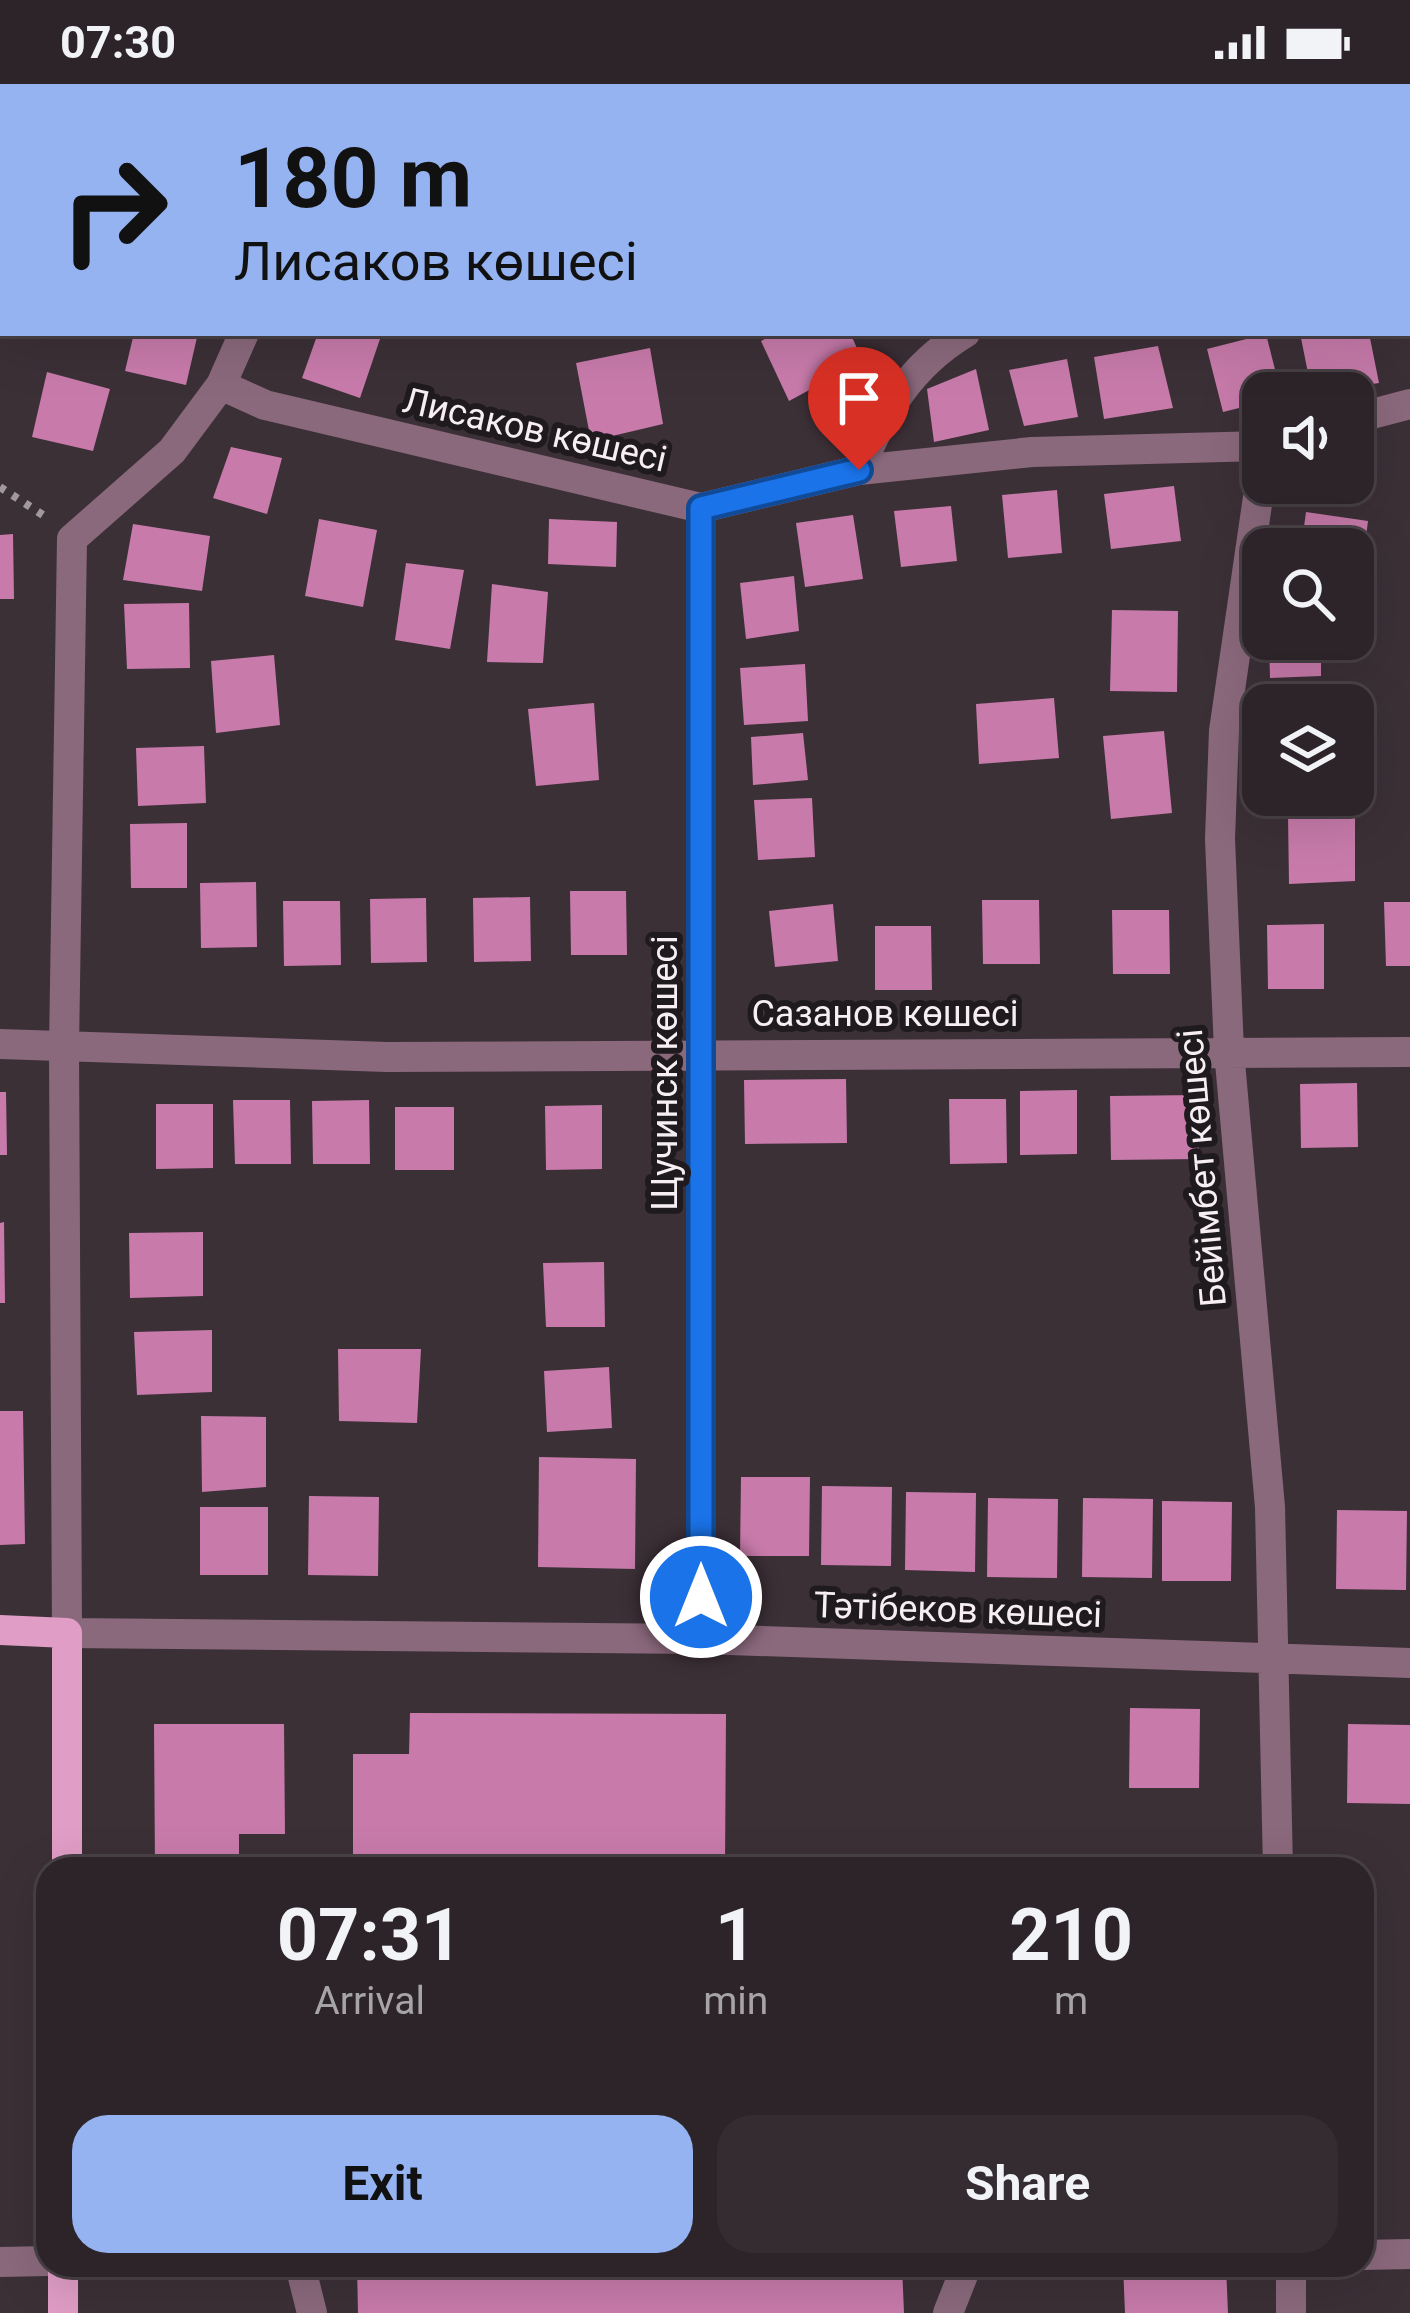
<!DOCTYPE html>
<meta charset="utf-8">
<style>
:root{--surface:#2d2429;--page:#352c31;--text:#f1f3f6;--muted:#a7a4a8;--line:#484146;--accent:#95b2f1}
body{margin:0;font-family:Roboto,sans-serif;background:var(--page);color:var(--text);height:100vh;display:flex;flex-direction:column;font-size:45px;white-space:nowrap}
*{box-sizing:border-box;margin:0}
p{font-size:39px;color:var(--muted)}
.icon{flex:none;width:66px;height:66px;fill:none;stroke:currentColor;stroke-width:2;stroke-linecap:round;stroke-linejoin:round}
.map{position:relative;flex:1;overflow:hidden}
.panel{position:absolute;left:36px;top:1773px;width:1338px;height:420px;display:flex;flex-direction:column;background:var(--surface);border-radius:36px;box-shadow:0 12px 48px #0002,0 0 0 3px var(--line)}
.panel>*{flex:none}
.hud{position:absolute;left:0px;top:0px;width:1410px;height:252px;box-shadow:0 12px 48px #0002,0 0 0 3px var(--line);background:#95b2f1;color:#111;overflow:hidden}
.buttons{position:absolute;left:1242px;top:288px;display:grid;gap:24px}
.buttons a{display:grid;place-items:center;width:132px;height:132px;border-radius:24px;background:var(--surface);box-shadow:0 12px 48px #0002,0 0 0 3px var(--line);font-size:60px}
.pin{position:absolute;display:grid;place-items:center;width:102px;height:102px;color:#fff;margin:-123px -51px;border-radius:50% 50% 50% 0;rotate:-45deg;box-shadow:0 0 12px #0007}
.pin .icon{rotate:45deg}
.me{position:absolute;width:132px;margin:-66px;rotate:0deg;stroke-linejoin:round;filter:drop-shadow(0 0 9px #0008)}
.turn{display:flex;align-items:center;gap:42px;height:252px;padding:0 36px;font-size:54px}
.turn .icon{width:156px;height:156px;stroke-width:2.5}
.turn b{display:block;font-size:84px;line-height:102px}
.eta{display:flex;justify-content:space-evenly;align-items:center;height:204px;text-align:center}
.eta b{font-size:72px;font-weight:700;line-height:84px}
.cta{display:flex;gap:24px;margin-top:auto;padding:24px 36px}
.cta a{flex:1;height:138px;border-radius:36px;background:var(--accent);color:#111;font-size:48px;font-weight:700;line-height:138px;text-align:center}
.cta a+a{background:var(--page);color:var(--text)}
.status{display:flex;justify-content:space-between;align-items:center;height:84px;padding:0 60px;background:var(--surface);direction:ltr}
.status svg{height:33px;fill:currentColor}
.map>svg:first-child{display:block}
</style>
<div class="status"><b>07:30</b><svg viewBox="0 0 49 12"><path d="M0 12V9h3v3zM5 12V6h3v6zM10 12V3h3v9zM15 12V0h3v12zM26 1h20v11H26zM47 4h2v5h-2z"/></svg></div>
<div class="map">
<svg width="1410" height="2229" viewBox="0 0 1410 2229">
<rect width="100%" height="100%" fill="#3c3037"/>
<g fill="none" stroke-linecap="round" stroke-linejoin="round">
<path stroke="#370429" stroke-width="12" d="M777,0l3,3
M1407,134l3,-2"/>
</g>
<path fill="#c87bab" d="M134,249h64l-12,52 -61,-14z
M318,249h64l-22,65 -58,-20z
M776,249h74l13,28 -74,40 -28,-60z
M1300,249h69l10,50 -67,10z
M1266,250l15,59h-18v9l-40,10 -16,-63z
M1158,262l15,62 -69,11 -10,-62z
M650,264l13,76 -72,17 -15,-78z
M1067,275l11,58 -54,9 -15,-56z
M976,285l13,61 -55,12 -7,-53z
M47,288l63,17 -17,62 -61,-14z
M231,363l51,11 -15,56 -54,-16z
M1174,402l7,55 -70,8 -7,-55z
M1057,406l5,63 -54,5 -6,-63z
M951,422l6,55 -56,6 -7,-56z
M1306,428l62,9 -8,62 -7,-1v-33h-52z
M853,431l10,64 -58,8 -9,-64z
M319,435l58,11 -14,77 -58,-11z
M549,435l68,3 -1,45 -68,-3z
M133,440l77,12 -8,55 -79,-11z
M13,450l1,65h-14v-64z
M406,479l58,7 -14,79 -55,-9z
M794,492l5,55 -53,8 -6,-56z
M492,500l56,8 -5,71 -56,-1z
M189,519l1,65 -63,1 -3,-65z
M1112,526l66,1 -1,81 -67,-1z
M1269,555h52v37l-51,2z
M274,571l6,70 -64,8 -5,-72z
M805,580l3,57 -64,4 -4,-57z
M1289,609l78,6 -1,57 -13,-1v-50h-65z
M1054,614l5,60 -80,6 -3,-60z
M594,619l5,77 -63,6 -8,-77z
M1164,647l8,82 -61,6 -8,-83z
M803,649l5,47 -55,5 -2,-48z
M204,662l2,57 -68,3 -2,-58z
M812,714l3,59 -57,3 -4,-60z
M1288,731h67v66l-66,3z
M187,739v65h-56l-1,-64z
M256,798l1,65 -56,1 -1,-65z
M570,807h56l1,64h-56z
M530,813l1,64 -57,1 -1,-64z
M426,814l1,64 -56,1 -1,-64z
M982,816h57l1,64h-57z
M283,817h57l1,64 -57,1z
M1384,818h26v64h-24z
M833,820l5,57 -63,6 -6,-56z
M1112,826h57l1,64h-57z
M1324,840v65h-56l-1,-64z
M875,842h56l1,64h-57z
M846,995l1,64 -102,1 -1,-64z
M1357,999l1,64 -57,1 -1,-64z
M1077,1006v64l-57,1v-64z
M0,1008h6l1,63h-7z
M1199,1011v64l-88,1 -1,-64z
M949,1015h57l1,64 -57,1z
M233,1016h57l1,64h-56z
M369,1016l1,64h-57l-1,-63z
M156,1020h57v64l-57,1z
M602,1021v64l-56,1 -1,-64z
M395,1023h59v63h-59z
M4,1138l1,81h-5v-80z
M203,1148v64l-73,2 -1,-65z
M604,1178l1,65h-59l-3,-64z
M212,1246v62l-75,3 -3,-63z
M338,1265h83l-4,74 -78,-2z
M609,1283l3,61 -65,4 -3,-61z
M0,1327h23l2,133 -25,1z
M201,1332l65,1v70l-64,5z
M539,1373l97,2 -1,110 -97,-2z
M741,1393h69l-1,79h-69z
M822,1402l70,1 -1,79 -70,-1z
M906,1408l70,1 -1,79 -70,-2z
M309,1412l70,1 -1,79 -70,-1z
M988,1414l70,1 -1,79 -70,-1z
M1083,1414l70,1 -1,79 -70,-1z
M1162,1417l70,1 -1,79h-69z
M200,1423h68v68h-68z
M1337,1426l70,1 -1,79 -70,-1z
M1130,1624l70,1 -1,79h-70z
M410,1629l316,1 -1,154 -372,-6v-108h56z
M154,1640h130l1,110h-46v35h-84z
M1348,1640l62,1v79l-63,-1z
M357,2181h545l2,48h-546z
M1123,2181h103l2,48h-103z"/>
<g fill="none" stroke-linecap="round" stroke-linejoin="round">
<path stroke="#a1989e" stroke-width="8" stroke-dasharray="6 9" stroke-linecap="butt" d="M0,403l49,32"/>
<path stroke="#8b697d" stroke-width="30" d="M241,0l1,3
M1245,3l2,-3
M221,301l23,-52
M1353,335l57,-15
M1263,362l-231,6 -173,18 -158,38 -436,-103 -44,-20 -49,66 -100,88 -8,509 3,585 634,6 709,24
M1263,379l-39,268 -4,108 9,212 41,456 8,362
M859,386c24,-57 51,-104 106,-137
M0,960l387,13 1023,-5
M701,1555v-1131
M1362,2171l48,-1
M0,2178l48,-1
M300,2181l12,48
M1291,2181v48
M948,2229l19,-48"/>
<path stroke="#e09dc6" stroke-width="30" d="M0,1546l67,3v236
M63,2229v-48"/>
</g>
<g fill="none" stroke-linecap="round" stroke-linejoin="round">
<defs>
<path id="route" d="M701,1513v-1089l158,-38"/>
</defs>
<use href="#route" stroke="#114b97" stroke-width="30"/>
<use href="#route" stroke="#1a73e8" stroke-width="21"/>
</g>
<g text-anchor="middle" stroke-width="12" stroke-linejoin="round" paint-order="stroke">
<g font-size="36" fill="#f6eef3" stroke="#1f1a1d">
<text transform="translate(535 345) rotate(13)" y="13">Лисаков көшесі</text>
<text x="885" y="942">Сазанов көшесі</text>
<text transform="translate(664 989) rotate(-90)" y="13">Щучинск көшесі</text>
<text transform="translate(1201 1084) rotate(-95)" y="13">Бейімбет көшесі</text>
<text transform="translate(958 1525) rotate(2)" y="13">Тәтібеков көшесі</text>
</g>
</g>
</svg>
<div class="buttons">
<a><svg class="icon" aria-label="sound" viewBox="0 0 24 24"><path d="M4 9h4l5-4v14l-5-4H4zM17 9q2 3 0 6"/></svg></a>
<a><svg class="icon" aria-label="search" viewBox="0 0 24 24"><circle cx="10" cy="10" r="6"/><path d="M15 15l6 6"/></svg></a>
<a><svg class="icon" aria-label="layers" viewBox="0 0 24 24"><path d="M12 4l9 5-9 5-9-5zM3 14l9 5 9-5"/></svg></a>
</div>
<div class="pin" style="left:859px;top:386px;background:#d93025"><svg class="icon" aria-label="arrive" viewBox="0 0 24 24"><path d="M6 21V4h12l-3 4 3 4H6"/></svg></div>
<svg class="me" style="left:701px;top:1513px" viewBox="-20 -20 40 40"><circle r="17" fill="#1a73e8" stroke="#fff" stroke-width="3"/><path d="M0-11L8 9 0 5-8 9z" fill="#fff"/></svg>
<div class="hud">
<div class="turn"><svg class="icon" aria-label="right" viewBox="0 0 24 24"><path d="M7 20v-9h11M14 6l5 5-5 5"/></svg><div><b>180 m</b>Лисаков көшесі</div></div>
</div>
<section class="panel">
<div class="eta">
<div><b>07:31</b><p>Arrival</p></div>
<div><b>1</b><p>min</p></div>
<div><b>210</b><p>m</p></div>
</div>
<div class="cta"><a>Exit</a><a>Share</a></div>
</section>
</div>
